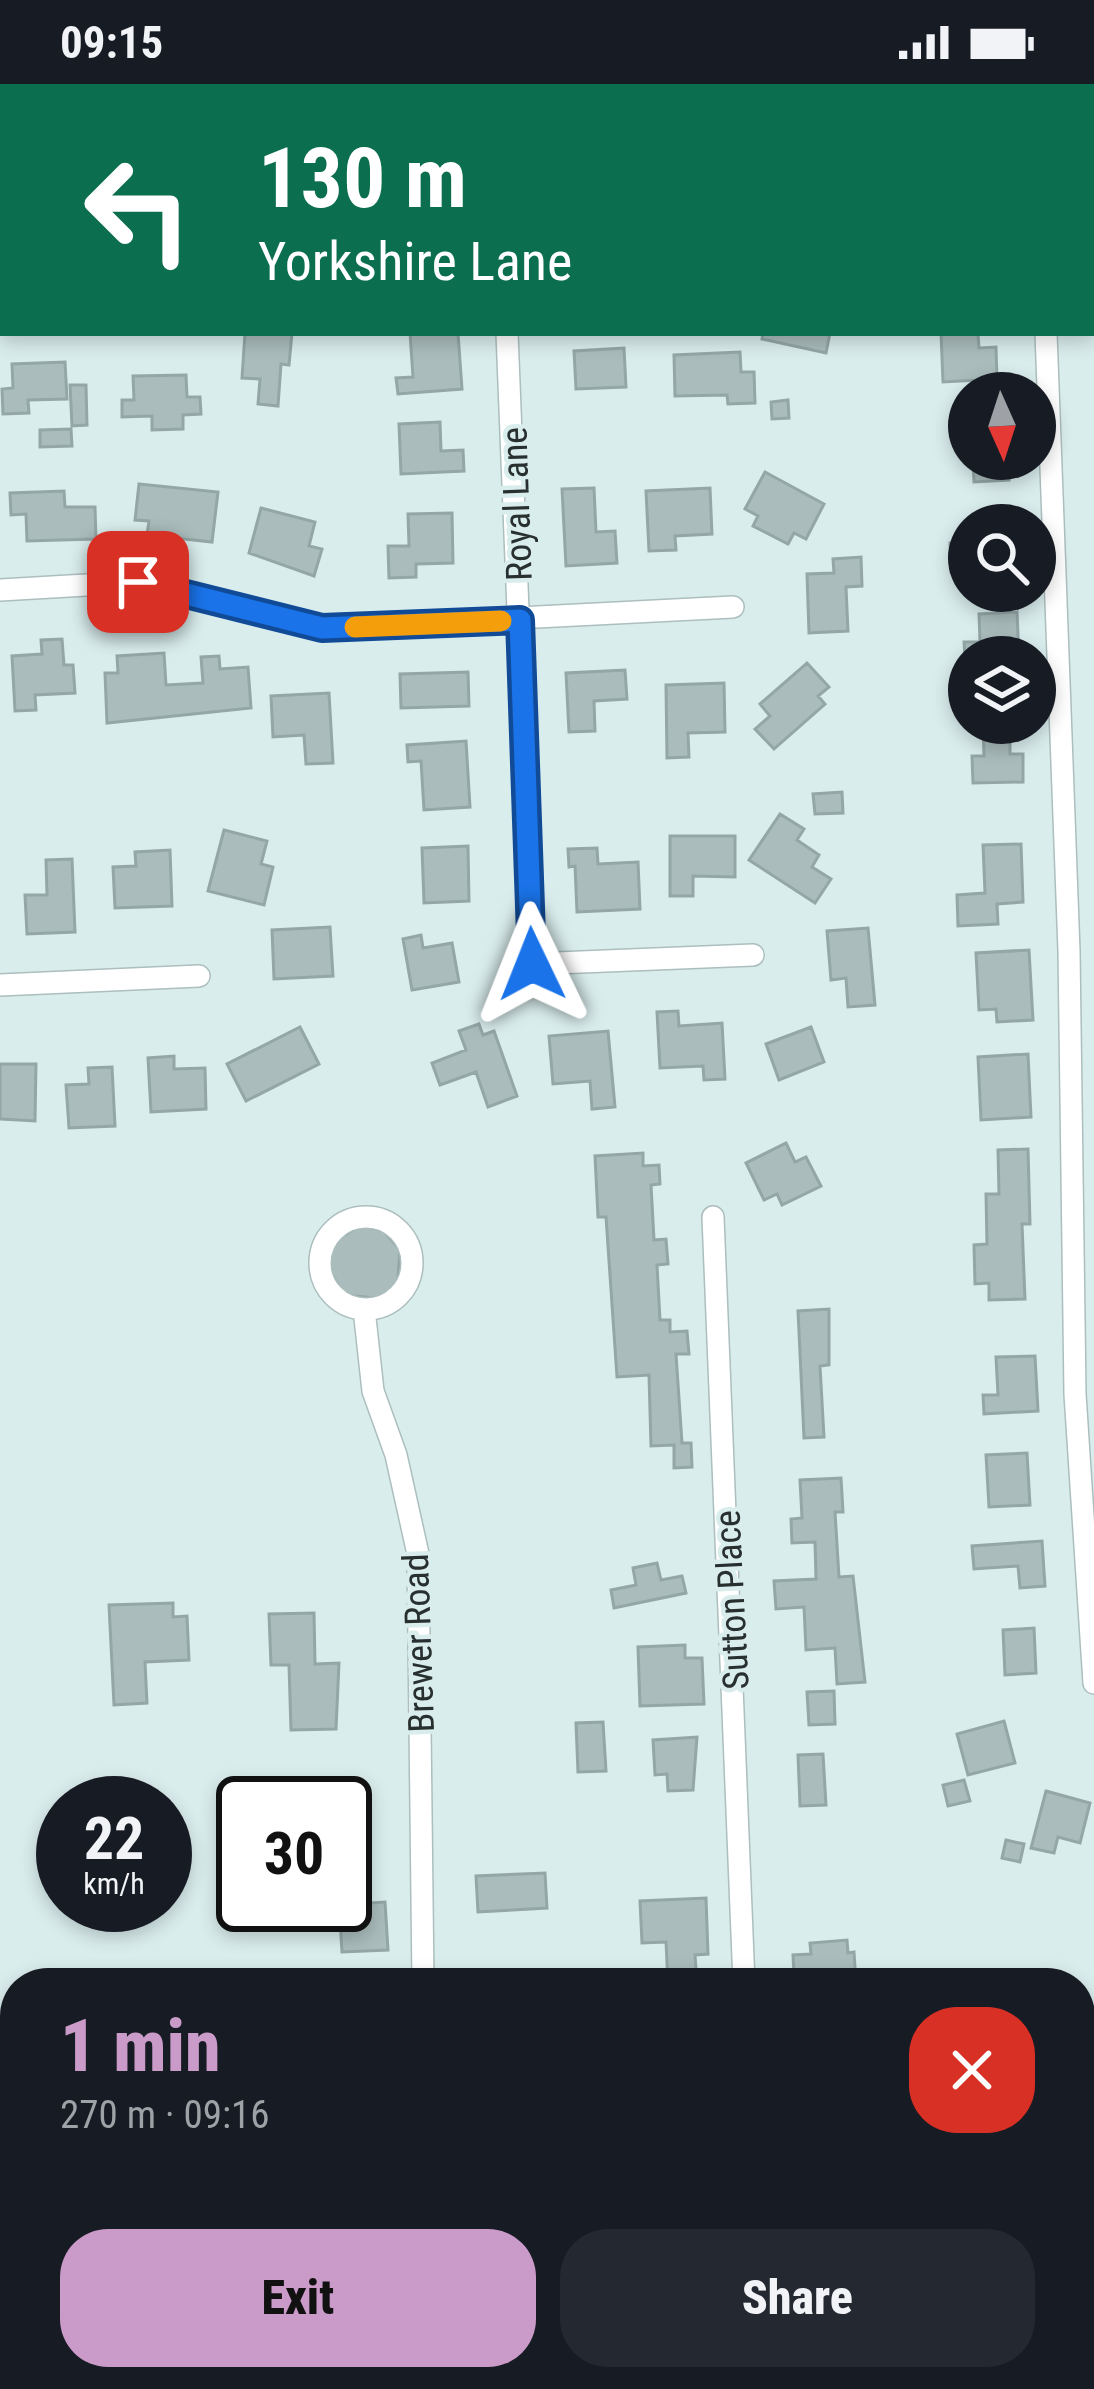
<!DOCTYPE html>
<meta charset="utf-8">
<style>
:root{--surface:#171b24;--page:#242831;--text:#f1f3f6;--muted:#9ea1a6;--accent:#ca9ac8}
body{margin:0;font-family:"Roboto Condensed",sans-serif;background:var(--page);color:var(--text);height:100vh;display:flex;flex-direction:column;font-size:45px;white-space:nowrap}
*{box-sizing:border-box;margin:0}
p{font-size:39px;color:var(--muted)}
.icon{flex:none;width:66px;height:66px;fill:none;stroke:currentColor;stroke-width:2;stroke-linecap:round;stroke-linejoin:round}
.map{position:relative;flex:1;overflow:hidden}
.sheet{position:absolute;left:0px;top:1884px;width:1095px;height:423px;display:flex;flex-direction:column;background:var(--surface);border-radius:48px 48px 0 0;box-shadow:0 6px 18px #0003}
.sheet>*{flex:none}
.guide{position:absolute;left:0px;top:0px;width:1095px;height:252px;box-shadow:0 6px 18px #0003;background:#0b6e4f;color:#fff;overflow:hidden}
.needle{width:78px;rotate:177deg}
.controls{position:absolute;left:948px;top:288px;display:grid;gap:24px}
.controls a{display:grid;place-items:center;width:108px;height:108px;border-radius:50%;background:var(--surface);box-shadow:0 6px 18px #0003;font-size:60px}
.speed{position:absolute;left:36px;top:1692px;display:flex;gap:24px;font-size:60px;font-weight:700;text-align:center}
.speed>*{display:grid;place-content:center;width:156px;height:156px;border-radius:50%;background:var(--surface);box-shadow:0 6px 18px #0003;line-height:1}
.speed small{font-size:30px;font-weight:400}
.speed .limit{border:6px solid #111;border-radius:18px;background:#fff;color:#111}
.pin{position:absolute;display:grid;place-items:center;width:102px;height:102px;color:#fff;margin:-51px;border-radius:24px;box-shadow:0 6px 18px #0006}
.me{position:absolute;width:132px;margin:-66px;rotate:358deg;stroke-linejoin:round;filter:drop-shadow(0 0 9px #0008)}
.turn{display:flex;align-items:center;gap:42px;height:252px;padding:0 60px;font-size:54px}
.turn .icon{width:156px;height:156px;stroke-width:2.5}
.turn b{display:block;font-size:84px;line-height:102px}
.round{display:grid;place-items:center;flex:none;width:126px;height:126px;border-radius:48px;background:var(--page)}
.summary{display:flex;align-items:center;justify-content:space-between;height:204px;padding:0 60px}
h1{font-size:72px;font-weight:800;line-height:90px;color:var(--accent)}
.cta{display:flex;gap:24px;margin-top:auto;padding:24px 60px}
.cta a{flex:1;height:138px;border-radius:48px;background:var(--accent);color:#111;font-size:48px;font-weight:800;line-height:138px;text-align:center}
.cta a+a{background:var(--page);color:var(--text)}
.status{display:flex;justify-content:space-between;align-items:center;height:84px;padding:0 60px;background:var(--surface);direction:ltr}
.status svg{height:33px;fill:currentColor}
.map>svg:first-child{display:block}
</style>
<div class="status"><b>09:15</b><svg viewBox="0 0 49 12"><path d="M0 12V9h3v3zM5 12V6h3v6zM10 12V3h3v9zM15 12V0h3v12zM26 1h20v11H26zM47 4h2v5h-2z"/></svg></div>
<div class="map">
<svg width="1094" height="2305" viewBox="0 0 1094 2305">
<rect width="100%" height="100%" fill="#daeded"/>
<path fill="#aabcbc" stroke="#94a6a6" stroke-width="3" d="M245,249h47l-3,32 -8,-1 -3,42 -20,-2 2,-25 -18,-1z
M410,249h48l4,56 -64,5 -2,-16 17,-1z
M763,249h67l-4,20 -64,-14z
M941,249h37l1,15 17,-1 1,32 -54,3z
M624,264l2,39 -50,2 -2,-38z
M740,268l1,20h13l1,31 -27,1 -1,-9 -52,1 -1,-41z
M65,278l2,37 -39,1 1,13 -26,1 -1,-25 11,-1 -1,-24z
M186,291l1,22h13l1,17 -18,1v14l-31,1v-14l-30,1v-17h12l-1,-24z
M70,301h16l1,40 -15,1z
M788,316l1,18 -17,1 -1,-17z
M440,338l1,29 22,-1 1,21 -63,3 -2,-50z
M71,345l1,17 -32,1v-17z
M973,375h35l1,21 -35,2z
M765,388l59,32 -18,35 -12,-6 -6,11 -35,-18 5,-10 -13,-7z
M139,400l79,8 -6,50 -65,-7 2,-14 -14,-1z
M594,404l2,44 19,-1 2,32 -51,3 -4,-77z
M710,404l2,46 -37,2 1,14 -27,1 -3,-60z
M64,407l1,16h30l1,32 -69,2 -1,-27 -15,1 -1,-22z
M261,424l54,14 -6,24 13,3 -8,27 -65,-23z
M452,429l1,50 -37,1v13l-27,1 -1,-32h21l-1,-32z
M950,459h19v28l-18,1z
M861,473l1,29 -16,1 2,44 -39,2 -2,-59 27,-1 -1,-14z
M1017,528l2,45h-54l-1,-15h16l-1,-28z
M62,555l2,26h9l2,28 -40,2 1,15 -21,1 -3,-55 30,-2 -1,-14z
M164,569l2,32 37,-2 -2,-26 18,-1 1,13 28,-2 3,41 -144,15 -2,-50h13l-1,-17z
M807,579l22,24 -11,9 7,8 -51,45 -19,-20 15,-13 -10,-12z
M625,586l2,29 -33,2 1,30 -26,1 -3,-59z
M468,588l1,34 -68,2 -1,-34z
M724,599l1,49 -37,1 1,24 -22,1 -1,-73z
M329,609l4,70 -27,1 -2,-29 -31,2 -2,-41z
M1010,639v31h13v28l-50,1 -1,-27h12l-1,-32z
M466,657l4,66 -46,3 -3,-49 -13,1 -1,-17z
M842,708l1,21 -28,1 -2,-20z
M780,730l24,15 -7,11 22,15 -7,12 19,12 -16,24 -66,-43z
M224,746l43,11 -6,23 12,3 -9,38 -56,-14z
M670,752h65v41l-42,-1v20h-23z
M1021,760l2,58 -26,2 1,20 -40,2 -1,-31 28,-2 -2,-48z
M468,762l1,55 -45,2 -2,-55z
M597,764l1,16 40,-2 2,47 -63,3 -2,-46 -6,1 -1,-18z
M170,766l2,56 -57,2 -2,-41 23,-1 -1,-14z
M72,775l3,73 -48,2 -2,-39h22l-1,-35z
M330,843l3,49 -59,3 -2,-49z
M868,844l7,77 -27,2 -2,-29 -15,2 -4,-49z
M421,851l2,13 29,-5 7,39 -47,8 -9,-51z
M1029,866l4,70 -36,2 -1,-13 -17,1 -3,-57z
M678,927l1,15 43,-3 3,56 -21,1 -1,-14 -43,2 -3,-56z
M479,940l4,11 11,-4 23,65 -29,11 -12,-35 -36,13 -8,-22 34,-13 -7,-19z
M300,943l19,37 -73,37 -19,-37z
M811,943l13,35 -45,18 -13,-36z
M608,947l7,76 -23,2 -2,-28 -37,3 -4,-48z
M1028,970l3,63 -50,3 -3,-63z
M174,972v13l31,-1 1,41 -55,3 -3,-54z
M0,980h36l-1,57 -35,-2z
M112,983l3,59 -46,2 -3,-43 23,-1 -1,-16z
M786,1059l9,19 11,-5 15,29 -39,19 -5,-11 -13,6 -18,-37z
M1028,1065l2,75h-8l3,75 -36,1v-17l-14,1 -1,-39 13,-1 -1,-50h13l-1,-44z
M643,1069v13l16,-1 1,19 -9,1 3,55 12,-1 2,25 -11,1 3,55h10v12l17,-1 2,23h-13l6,89h9l1,24 -18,1v-23l-23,1 -2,-71 -32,2 -11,-160h-8l-3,-61z
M361,1141l23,6 16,19 -3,40 -23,8 -29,-3 -19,-29 6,-23z
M829,1225v56l-9,1 4,71 -20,1 -6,-127z
M1035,1272l3,55 -54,3 -1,-19h15l-2,-38z
M1027,1369l3,52 -41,2 -3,-52z
M841,1394l2,34h-8l4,65 14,-1 12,106 -28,2 -2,-36 -29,2 -2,-43 -28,2 -2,-28 42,-2 -1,-37 -23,1 -1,-24 11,-1 -2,-38z
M1042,1457l3,45 -25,2 -2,-22 -44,3 -2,-23z
M657,1479l4,17 21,-4 4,17 -72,15 -3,-18 25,-5 -3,-17z
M173,1519v14l14,-1 2,44 -44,2 2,41 -33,2 -5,-100z
M314,1529l1,51 24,-1 -3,66 -45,1 -2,-65h-18l-2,-51z
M1034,1544l2,45 -31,2 -2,-45z
M685,1561v13h17l2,46 -64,2 -2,-59z
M834,1607l1,33 -26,1 -2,-33z
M1004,1637l11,42 -47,12 -11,-41z
M603,1638l3,49 -28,1 -2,-49z
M697,1653l-4,53 -25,1 -1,-17 -12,1 -2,-35z
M823,1670l3,51 -26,1 -2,-51z
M964,1696l6,21 -22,5 -5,-21z
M1046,1707l44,12 -10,40 -22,-6 -4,16 -23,-5z
M1006,1756l18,4 -4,18 -18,-4z
M545,1789l2,35 -69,4 -2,-36z
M706,1814l2,56 -13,1 2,28h-29l-2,-41 -24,1 -2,-42z
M385,1818l3,48 -46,2 -3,-47z
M847,1856l1,13 6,-1 2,31h-51l-1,-9 -10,1 -1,-20 18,-1 -1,-11z
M0,1961h15v24l-15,1z"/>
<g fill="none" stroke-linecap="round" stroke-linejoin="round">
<defs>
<path id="minor" d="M718,0v3
M1037,0v3
M590,3l1,-3
M630,3l55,-3
M0,29h3
M0,227h3
M507,249l25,631 221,-9
M1046,249l23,618 6,443 19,289
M0,506l138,-8 184,46 411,-21
M0,901l199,-9
M320 1179a46 46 0 1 1 92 0a46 46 0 1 1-92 0Z
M713,1133l31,766
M364,1225l9,82 23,64 22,99 5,429
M1080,2203l14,-1
M0,2261l15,-1"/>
</defs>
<use href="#minor" stroke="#acbebe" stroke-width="24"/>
<use href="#minor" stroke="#fff" stroke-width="21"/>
</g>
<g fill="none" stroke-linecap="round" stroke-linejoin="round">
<defs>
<path id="route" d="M138,498l184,46 198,-8 12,344"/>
</defs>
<use href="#route" stroke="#114b97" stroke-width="30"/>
<use href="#route" stroke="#1a73e8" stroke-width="21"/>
<path stroke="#f59e0b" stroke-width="21" d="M355,543l146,-6"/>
</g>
<g text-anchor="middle" stroke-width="9" stroke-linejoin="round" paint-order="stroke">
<g font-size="36" fill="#282f2f" stroke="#daeded">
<text transform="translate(516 420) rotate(-92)" y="13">Royal Lane</text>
<text transform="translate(731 1516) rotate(-93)" y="13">Sutton Place</text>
<text transform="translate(418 1559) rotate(-92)" y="13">Brewer Road</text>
</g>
</g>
</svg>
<div class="controls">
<a><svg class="needle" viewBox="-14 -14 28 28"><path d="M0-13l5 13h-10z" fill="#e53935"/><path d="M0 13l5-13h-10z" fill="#9ea1a6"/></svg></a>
<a><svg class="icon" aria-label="search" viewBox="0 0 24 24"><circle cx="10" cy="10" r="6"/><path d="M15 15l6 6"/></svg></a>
<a><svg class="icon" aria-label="layers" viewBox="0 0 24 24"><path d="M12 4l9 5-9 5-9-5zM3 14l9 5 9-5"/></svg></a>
</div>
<div class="speed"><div>22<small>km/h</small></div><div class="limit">30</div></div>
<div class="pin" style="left:138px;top:498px;background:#d93025"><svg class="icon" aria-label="arrive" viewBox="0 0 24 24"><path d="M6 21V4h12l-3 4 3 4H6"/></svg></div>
<svg class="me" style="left:532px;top:880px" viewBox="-20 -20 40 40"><path d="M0-17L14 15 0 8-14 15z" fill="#1a73e8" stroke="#fff" stroke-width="4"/></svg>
<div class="guide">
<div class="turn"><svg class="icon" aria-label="left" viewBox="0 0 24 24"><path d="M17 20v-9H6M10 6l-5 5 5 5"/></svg><div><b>130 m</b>Yorkshire Lane</div></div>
</div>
<section class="sheet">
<div class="summary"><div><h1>1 min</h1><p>270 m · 09:16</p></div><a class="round" style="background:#d93025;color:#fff"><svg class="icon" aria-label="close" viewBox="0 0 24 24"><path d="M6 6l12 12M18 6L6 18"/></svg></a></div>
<div class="cta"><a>Exit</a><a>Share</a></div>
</section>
</div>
